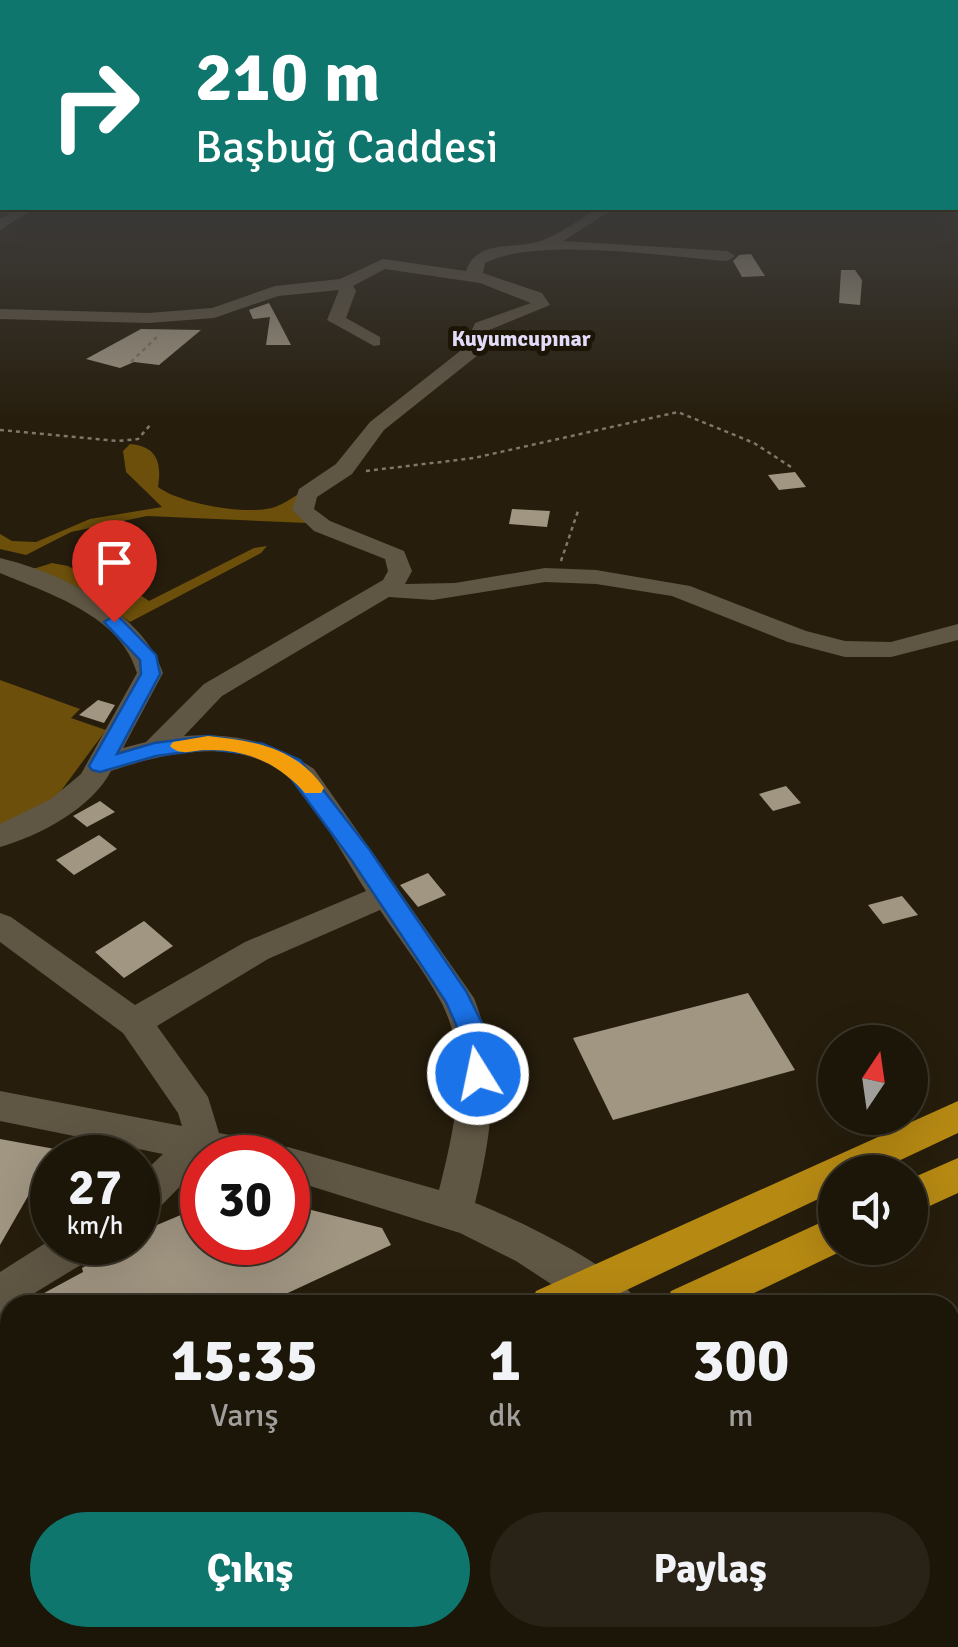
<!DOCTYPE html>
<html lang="tr">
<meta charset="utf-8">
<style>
:root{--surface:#1c1609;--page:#292317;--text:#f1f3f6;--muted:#a09f9c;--line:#3a352a;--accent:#0f766e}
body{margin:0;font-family:Signika,sans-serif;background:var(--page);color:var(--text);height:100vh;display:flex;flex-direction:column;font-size:38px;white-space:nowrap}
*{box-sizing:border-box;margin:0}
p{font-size:32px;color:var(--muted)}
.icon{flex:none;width:55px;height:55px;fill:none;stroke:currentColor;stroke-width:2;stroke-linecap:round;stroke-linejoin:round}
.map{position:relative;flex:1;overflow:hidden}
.drawer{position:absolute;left:0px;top:1295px;width:960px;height:352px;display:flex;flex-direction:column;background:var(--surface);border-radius:30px 30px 0 0;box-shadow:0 10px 40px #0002,0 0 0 2px var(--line)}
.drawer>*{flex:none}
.banner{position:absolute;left:0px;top:0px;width:960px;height:210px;box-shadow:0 10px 40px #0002,0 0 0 2px var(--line);background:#0f766e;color:#fff;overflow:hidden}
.needle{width:65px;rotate:13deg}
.buttons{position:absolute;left:818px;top:1025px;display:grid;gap:20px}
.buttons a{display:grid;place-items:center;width:110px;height:110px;border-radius:50%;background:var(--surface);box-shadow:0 10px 40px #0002,0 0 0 2px var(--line);font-size:50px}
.speed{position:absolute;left:30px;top:1135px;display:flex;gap:20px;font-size:50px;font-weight:700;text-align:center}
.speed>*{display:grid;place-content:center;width:130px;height:130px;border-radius:50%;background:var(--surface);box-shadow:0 10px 40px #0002,0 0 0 2px var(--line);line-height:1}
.speed small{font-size:25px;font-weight:400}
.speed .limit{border:15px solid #d22;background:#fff;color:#111}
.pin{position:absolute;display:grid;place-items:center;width:85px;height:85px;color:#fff;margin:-102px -42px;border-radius:50% 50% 50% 0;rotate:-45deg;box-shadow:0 0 10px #0007}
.pin .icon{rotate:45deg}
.me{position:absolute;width:110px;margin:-55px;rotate:350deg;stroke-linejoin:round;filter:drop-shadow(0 0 8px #0008)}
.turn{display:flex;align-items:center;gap:35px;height:210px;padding:0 30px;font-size:45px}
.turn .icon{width:130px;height:130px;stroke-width:2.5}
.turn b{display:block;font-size:70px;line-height:85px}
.eta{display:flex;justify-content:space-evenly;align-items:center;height:170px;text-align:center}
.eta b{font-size:60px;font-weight:700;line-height:70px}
.primary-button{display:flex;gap:20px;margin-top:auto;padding:20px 30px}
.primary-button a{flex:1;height:115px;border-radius:60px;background:var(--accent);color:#fff;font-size:40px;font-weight:700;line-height:115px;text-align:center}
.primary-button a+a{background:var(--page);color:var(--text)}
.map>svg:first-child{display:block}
</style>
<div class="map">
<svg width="958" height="1647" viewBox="0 0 958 1647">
<rect width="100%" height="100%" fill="#261d0c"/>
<path fill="#352602" d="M624,1638h133l-7,9h-116z"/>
<path fill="#6b4f0a" d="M130,444c27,2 32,19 28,43 23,17 90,29 117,20 8,-3 15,-8 22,-12l5,1 5,27 -160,-7 -76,16 -45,23 -26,-6v-15l12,7 24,1 54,-23 72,-12 -36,-35 -3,-21z
M267,546l-6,7 -131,69 -41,-30 -56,-23 19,-6 16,3 28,15 31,5 22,15 105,-53z
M0,680l80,29 -9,9 35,12 -51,69 -55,26z"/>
<path fill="#a19682" d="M751,254l14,22 -23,1 -9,-16 6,-6z
M841,270h14l7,10 -2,25 -21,-2z
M269,303l7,13 15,29h-25l4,-28 -17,2 -4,-9z
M141,329l60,1 -42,35 -25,-3 -14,6 -34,-9z
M795,472l11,15 -27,3 -11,-15z
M512,509l38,2 -3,16 -38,-3z
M98,700l17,5 -11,18 -25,-8z
M786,786l15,17 -28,8 -14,-17z
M100,801l15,11 -28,15 -14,-11z
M99,835l18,14 -43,26 -18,-15z
M428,873l18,22 -28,12 -18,-22z
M902,896l16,19 -35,9 -15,-19z
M144,921l29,25 -49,32 -29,-26z
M748,993l47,77 -182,50 -40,-82z
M0,1139l55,10 -55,96z
M288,1204l94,24 9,17 -129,60h-240l61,-33 -1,-4 14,-8 42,-17v-10l64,-27v36h86z"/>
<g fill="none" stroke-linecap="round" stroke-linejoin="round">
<path stroke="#7f7769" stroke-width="2.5" stroke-dasharray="4 4" stroke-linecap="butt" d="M131,362l29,-28
M0,430l118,11 20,-2 14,-16
M366,471l108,-13 204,-46 76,31 37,24
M561,561l17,-50"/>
<path fill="#605644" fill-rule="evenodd" d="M18,208h17l-35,22v-11z
M598,208h17l-52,33 164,10 8,5 -8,5c-61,-4 -190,-25 -242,2l-2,10 59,20 8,12 -61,25 -11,25 -94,75 -32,44 -35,23 -3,12 16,12 74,30 8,20 -7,13 50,-1 90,-15 51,2 94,16 116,45 39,10 46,1 67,-18v16l-67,17h-46l-57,-15 -116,-46 -76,-12 -51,-2 -112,18 -44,-3 -167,99 -38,40c49,-4 90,6 130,33l160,229c28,71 18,133 1,205 39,15 148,66 164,102h-56l-67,-44 -56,-28 -172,-54v-21h-86v6l-50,51 -14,5v-42l25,-24 -163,-33v-30l182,35 -4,-13 -55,-80 -123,-91v-29l11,4 124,88 110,-63 121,-51c-20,-31 -48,-83 -73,-109 -47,-48 -126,-30 -182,-11 -19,37 -72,65 -111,76v-23l51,-25 30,-25 56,-101c-16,-57 -87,-79 -137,-100v-15c59,14 144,54 163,115l-40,75 23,-6 58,-58 179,-104 5,-9 -3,-12 -71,-28 -22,-21 7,-21 37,-25 34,-42 94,-74 11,-25 56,-20 -51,-20 -95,-14 -32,17 3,5 -10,27 34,19v8l-6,1 -47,-26 12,-30 -61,6 -64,22 -66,5 -148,-4v-10l148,4 64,-5 63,-22 65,-7 43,-20 83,12c12,-34 49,-20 77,-31 19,-7 38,-22 55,-32zM380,910c20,30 43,59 60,90 32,58 14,130 -1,190l-151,-43 -7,2 -15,-7 -47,-9 -11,-36 -51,-71 111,-67z
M52,1239v3h51l-6,13 -97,59v-42z
M950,1487l8,3v49l-8,-4z"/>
<path fill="#947527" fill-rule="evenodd" d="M154,1638h61l-4,9h-61z
M333,1638h68l4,9h-76z
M494,1638h60l4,9h-60z"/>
<path fill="#b68913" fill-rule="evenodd" d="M958,1101v32l-83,39h-40v19l-240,114h-65l6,-14z
M958,1158v35l-48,22v-36z
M835,1216v32h13l-119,57h-64l6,-14z
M10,1549v49l-10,4v-49z
M10,1619v19h39l-4,9h-45v-24z"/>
</g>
<linearGradient id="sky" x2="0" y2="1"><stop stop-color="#151007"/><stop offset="0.45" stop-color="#414040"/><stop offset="1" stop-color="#414040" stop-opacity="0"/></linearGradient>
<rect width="958" height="422" fill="url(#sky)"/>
<path fill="#1a73e8" stroke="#114b97" stroke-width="2.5" d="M114,616l6,2 36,37 4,19 -43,80 37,-11 54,-7 55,8 37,16 69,89 97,142 18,36 8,47 -4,8 -10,3 -9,-3 -12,-55 -11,-25 -94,-141 -67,-91 -34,-16 -43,-5 -52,7 -56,16 -8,-2 -3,-4 52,-92 -1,-14 -36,-38z"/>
<path fill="#f59e0b" d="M208,736c47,5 87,11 116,52l-3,5h-16c-26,-29 -57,-44 -98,-43 -14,0 -26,7 -37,-4l3,-4z"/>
<g text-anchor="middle" stroke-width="10" stroke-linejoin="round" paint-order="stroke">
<g font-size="22" font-weight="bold" fill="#e2dcfa" stroke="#1c1404">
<text x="521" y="346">Kuyumcupınar</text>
</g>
</g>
</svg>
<div class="buttons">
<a><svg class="needle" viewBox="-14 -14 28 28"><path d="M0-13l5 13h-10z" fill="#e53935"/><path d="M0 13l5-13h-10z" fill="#a09f9c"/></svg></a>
<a><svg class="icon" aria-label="sound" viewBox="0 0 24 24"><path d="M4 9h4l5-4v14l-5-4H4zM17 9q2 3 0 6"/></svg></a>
</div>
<div class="speed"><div>27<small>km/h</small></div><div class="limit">30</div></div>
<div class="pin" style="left:114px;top:622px;background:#d93025"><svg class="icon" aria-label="arrive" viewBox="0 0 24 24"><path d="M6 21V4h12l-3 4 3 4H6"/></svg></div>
<svg class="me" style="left:478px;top:1074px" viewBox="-20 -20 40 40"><circle r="17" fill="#1a73e8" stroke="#fff" stroke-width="3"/><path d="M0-11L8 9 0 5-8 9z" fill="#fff"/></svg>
<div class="banner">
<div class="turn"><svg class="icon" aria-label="right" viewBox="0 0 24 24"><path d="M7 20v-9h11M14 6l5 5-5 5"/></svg><div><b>210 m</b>Başbuğ Caddesi</div></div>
</div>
<section class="drawer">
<div class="eta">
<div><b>15:35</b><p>Varış</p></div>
<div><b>1</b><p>dk</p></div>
<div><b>300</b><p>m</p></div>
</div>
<div class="primary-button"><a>Çıkış</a><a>Paylaş</a></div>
</section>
</div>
